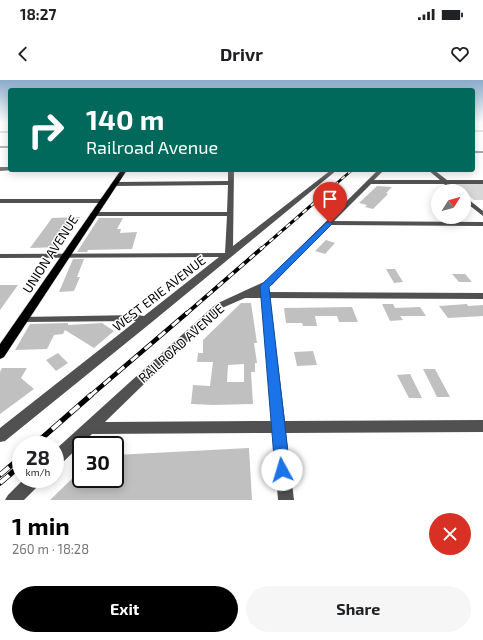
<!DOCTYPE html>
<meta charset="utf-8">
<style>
:root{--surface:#fff;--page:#f6f6f6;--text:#202124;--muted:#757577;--accent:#000}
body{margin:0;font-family:"Exo 2",sans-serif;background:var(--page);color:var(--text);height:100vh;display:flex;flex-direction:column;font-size:15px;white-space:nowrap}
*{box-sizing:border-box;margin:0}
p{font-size:13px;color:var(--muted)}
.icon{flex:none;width:22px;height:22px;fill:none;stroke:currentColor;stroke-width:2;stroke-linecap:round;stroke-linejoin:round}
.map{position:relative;height:420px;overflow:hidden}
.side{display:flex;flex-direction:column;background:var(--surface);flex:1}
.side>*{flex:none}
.top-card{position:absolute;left:8px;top:8px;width:467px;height:84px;border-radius:4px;box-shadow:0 2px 10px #0003;background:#00695c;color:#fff;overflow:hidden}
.needle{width:26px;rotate:53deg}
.tools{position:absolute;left:431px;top:104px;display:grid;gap:8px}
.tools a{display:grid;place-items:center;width:40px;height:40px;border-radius:50%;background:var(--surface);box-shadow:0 2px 10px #0003;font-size:20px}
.speed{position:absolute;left:12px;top:356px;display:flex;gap:8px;font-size:20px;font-weight:700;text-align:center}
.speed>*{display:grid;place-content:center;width:52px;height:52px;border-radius:50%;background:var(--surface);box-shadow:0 2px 10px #0003;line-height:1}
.speed small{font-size:10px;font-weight:400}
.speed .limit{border:2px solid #111;border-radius:6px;background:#fff;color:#111}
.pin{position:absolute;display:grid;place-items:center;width:34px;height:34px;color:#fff;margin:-41px -17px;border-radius:50% 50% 50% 0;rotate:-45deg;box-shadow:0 0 4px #0007}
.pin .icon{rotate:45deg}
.me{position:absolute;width:44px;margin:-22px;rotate:354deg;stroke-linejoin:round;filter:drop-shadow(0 0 3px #0008)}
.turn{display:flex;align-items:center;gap:14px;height:84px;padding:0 12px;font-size:18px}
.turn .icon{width:52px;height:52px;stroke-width:2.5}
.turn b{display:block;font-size:28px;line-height:34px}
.round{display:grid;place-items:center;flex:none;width:42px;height:42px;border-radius:21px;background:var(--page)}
.summary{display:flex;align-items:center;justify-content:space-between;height:68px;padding:0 12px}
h1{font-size:24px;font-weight:700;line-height:30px;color:var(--accent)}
.cta{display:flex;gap:8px;margin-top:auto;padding:8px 12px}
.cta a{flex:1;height:46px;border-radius:24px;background:var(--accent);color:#fff;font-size:16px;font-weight:700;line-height:46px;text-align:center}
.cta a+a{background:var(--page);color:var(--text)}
.status{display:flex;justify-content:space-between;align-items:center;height:28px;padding:0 20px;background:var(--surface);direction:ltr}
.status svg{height:11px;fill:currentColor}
header{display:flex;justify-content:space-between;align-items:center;height:52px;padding:0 12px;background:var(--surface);font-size:18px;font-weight:700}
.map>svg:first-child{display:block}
</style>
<div class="status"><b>18:27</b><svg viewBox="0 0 49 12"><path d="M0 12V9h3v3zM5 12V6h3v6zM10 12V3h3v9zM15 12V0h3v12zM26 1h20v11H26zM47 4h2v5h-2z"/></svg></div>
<header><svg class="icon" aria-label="back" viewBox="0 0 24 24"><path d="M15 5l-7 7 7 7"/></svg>Drivr<svg class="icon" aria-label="heart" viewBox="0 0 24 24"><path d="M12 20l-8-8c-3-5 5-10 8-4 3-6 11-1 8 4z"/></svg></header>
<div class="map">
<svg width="483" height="420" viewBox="0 0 483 420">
<rect width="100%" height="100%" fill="#fff"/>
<path fill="#d8d8d8" d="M454,103h29v17h-9z"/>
<path fill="#c0c0c0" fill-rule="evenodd" d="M377,106l15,1 -6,6 2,1 -15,15 -8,-2 2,-2 -8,-2z
M80,137l-21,30 -29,1 22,-30z
M99,138h24l-6,11h4l-1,4 17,-1 -5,17 -44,1 -1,2h-10z
M326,160l9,3 -10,11 -10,-3z
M73,179h11l-7,18h3l-6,14 -15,1z
M386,189h9l8,13 -9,1z
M452,194h13l7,8h-13z
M0,205h18l-18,25z
M241,223h10l6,40h-3l3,20h-2v9h-4l2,32 -40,1 -22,-1 2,-19 17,1 3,-24h-16l1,-9h5v-13zM244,284v18h-17l1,-17z
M382,224h11l2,4 25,-1 6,9h-26l3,4 -13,1z
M467,224l1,2 15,-1v11l-35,2 -9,-12z
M352,227l6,15h-19l-2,-6h-22l2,10h-14l-1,-3h-16l-2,-15z
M68,243v2l34,-2 12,8 -20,17 -29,-18 -2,4 -9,1 -7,14 -32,1 15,-26z
M313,271l4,14 -20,1 -3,-14z
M58,273l10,10 -12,8 -10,-11z
M2,288h25l-6,10 13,11 -34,25v-42z
M423,289h12l15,28h-13z
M410,294l12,24h-13l-12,-23z
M249,368l3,52h-202l31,-30v9h34v-24z"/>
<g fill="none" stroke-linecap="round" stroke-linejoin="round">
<defs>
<path id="major" d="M121,90h6l-123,187 -4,2v-15z"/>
</defs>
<use href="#major" stroke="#dbdbdb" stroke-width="1"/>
<path fill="#515151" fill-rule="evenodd" d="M473,50h10v2h-10z
M0,51h10v2h-10z
M0,66h10v2h-10z
M473,71h10v2h-10z
M0,87h10v3h2l-12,1z
M228,90h6l-1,76 98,-76h6l-185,152 -147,119 -5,1v-14l136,-107 -112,1 -3,-1 -2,-2 2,-2 116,-2 7,1 75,-59 -219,1v-4l225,-1 2,-37h-134l-3,-2 3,-2h134l1,-27 -113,1 -3,-2 3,-2 113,-1z
M378,90h6l-10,10h66l-12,-10h6l13,10h36v4h-32l8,7h-7l-8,-7h-73l-37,37 149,1v4l-153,-1 -58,60 -6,3h2l2,4 213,1v6l-213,-1 15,123 198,-1v12l-197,1 8,67h-16l-5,-67 -181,1 -32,31 -5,2v-17l161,-146 50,-23zM245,218h16l11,123 -167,1 117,-114z
M464,116l19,15v5l-19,-15z
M0,119h102l3,2 -3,2h-102z
M24,399h18l-2,5 -16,16h-19l3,-5z"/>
<use href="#major" fill="#000" fill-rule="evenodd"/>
<defs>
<path id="rail-far4" d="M321,117l31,-27"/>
<path id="rail-far3" d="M261,169l61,-53"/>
<path id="rail-far2" d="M186,234l76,-66"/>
<path id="rail-far1" d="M90,316l97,-83"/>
<path id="rail" d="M34,365l57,-50
M0,395l21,-18
M0,403l21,-18"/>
</defs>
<use href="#rail-far4" stroke="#000" stroke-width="2.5"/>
<use href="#rail-far3" stroke="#000" stroke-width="3"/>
<use href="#rail-far2" stroke="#000" stroke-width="4"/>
<use href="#rail-far1" stroke="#000" stroke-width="4.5"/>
<use href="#rail" stroke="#000" stroke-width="5.5"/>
<use href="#rail-far4" stroke="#fff" stroke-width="1.5" stroke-dasharray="4.5" stroke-linecap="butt"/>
<use href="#rail-far3" stroke="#fff" stroke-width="2" stroke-dasharray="5.5" stroke-linecap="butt"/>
<use href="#rail-far2" stroke="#fff" stroke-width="2.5" stroke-dasharray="7" stroke-linecap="butt"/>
<use href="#rail-far1" stroke="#fff" stroke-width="3" stroke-dasharray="9" stroke-linecap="butt"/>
<use href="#rail" stroke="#fff" stroke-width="4" stroke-dasharray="12" stroke-linecap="butt"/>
</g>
<linearGradient id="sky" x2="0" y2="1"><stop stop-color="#8baccb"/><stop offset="0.42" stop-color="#fff"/><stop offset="1" stop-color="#fff" stop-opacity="0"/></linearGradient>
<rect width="483" height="102" fill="url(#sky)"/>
<path fill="#1a73e8" stroke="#114b97" d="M327,142l6,1 -64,64 21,183 -3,5 -5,2 -5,-2 -2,-5 -15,-184z"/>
<g text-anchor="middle" stroke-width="3" stroke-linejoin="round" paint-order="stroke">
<g font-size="13" fill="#000" stroke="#fff">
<text transform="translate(50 174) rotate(-57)" y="5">UNION AVENUE</text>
<text transform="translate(159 213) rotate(-38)" y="5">WEST ERIE AVENUE</text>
<text transform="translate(181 263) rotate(-42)" y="5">RAILROAD AVENUE</text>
</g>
</g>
</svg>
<div class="tools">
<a><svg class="needle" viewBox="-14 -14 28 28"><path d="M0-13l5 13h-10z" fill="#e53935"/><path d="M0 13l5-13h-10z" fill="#757577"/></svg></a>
</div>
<div class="speed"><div>28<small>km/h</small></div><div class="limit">30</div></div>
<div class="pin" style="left:330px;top:143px;background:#d93025"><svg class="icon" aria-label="arrive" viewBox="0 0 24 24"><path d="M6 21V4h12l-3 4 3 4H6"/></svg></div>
<svg class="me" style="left:282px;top:390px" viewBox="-20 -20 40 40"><circle r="19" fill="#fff"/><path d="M0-13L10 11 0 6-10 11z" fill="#1a73e8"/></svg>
<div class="top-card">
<div class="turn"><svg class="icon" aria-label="right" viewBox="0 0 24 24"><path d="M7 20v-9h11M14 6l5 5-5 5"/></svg><div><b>140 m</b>Railroad Avenue</div></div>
</div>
</div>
<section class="side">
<div class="summary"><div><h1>1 min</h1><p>260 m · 18:28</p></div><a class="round" style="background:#d93025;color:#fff"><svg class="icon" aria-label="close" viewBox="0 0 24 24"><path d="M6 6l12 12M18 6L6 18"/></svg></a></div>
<div class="cta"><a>Exit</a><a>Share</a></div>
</section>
